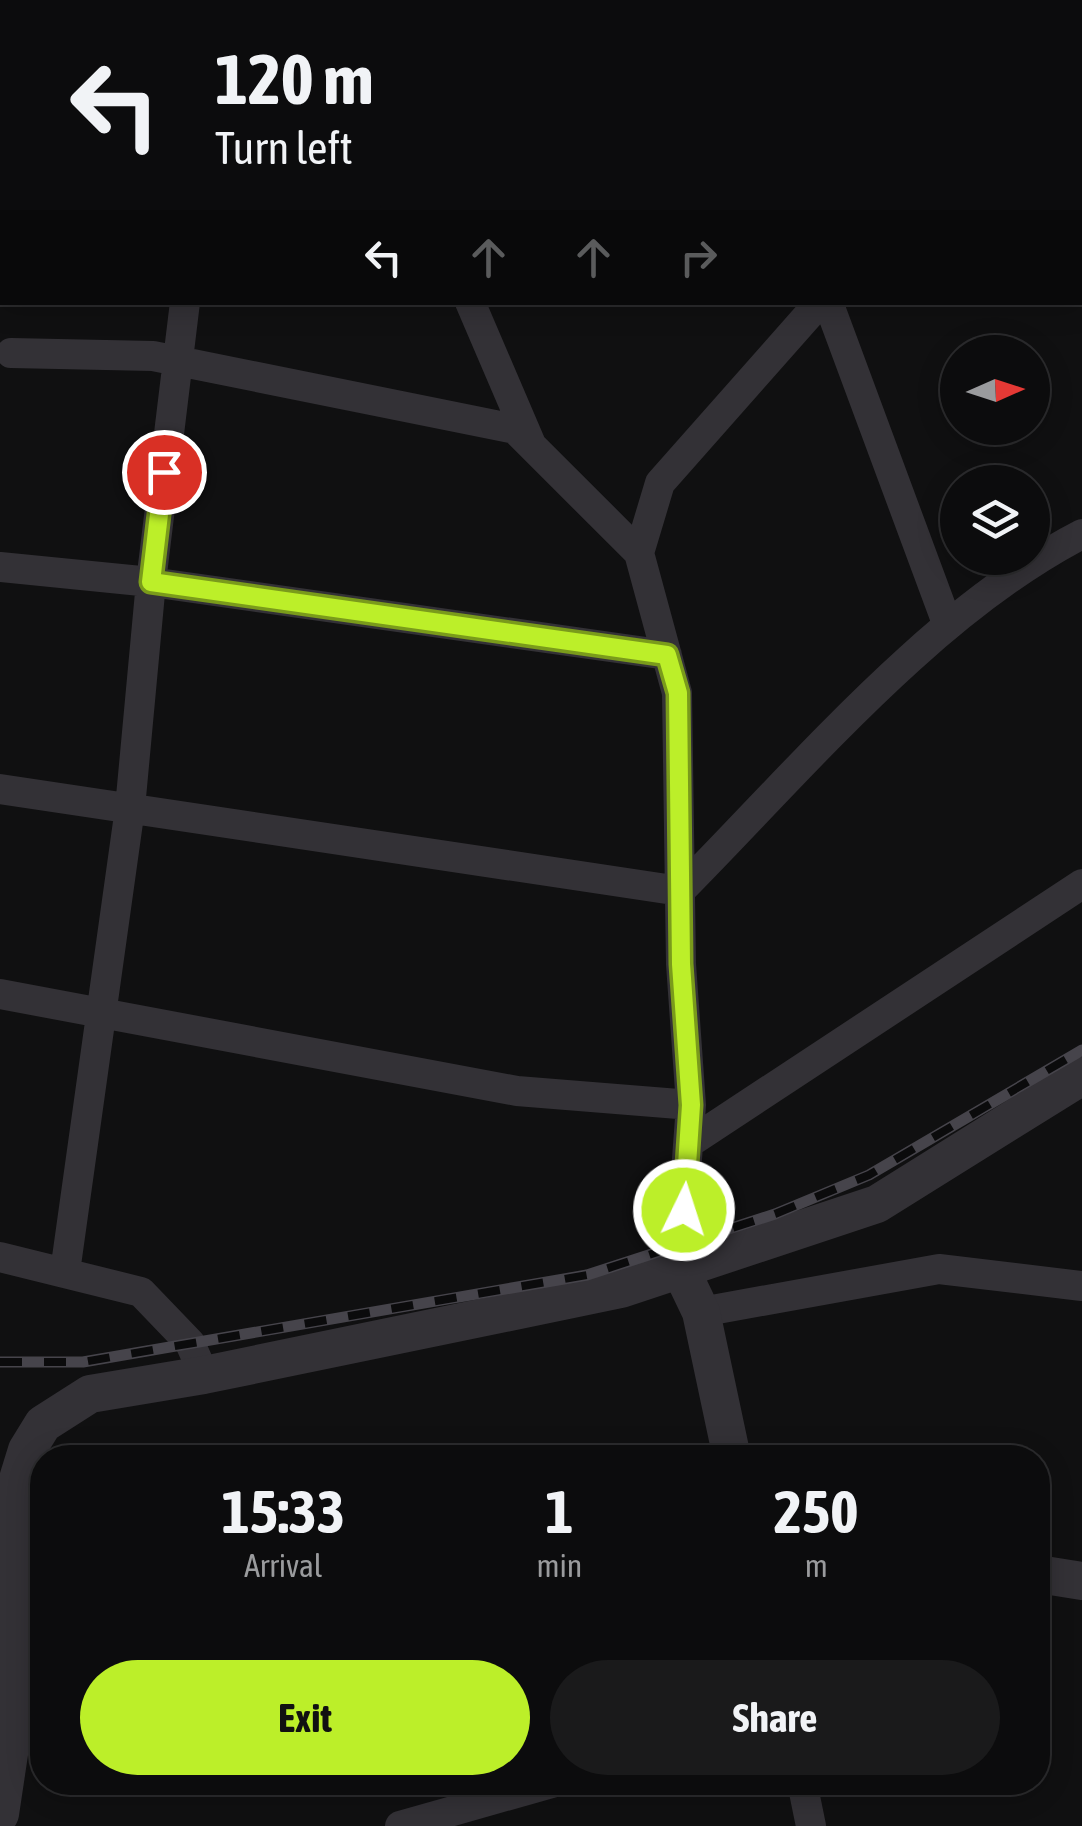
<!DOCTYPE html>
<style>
:root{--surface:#0c0c0d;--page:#1a1a1b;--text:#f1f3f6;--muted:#9a9b9d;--line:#2c2c2e;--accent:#bcef29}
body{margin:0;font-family:"Asap Condensed",sans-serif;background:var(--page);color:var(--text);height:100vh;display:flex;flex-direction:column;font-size:38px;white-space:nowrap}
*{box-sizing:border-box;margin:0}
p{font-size:32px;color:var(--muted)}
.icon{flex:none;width:55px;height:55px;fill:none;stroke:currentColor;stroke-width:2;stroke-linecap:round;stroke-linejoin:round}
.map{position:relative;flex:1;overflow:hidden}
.panel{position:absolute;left:30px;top:1445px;width:1020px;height:350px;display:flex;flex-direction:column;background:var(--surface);border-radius:40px;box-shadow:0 5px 25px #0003,0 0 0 2px var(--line)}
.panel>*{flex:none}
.top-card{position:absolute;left:0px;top:0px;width:1082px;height:305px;box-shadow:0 5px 25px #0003,0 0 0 2px var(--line);background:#0c0c0d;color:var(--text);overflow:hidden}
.needle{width:65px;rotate:87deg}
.tools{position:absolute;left:940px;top:335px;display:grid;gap:20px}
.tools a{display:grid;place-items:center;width:110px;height:110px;border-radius:50%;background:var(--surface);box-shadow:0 5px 25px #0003,0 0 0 2px var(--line);font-size:50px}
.pin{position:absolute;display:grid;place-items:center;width:85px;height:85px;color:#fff;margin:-42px;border:5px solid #fff;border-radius:50%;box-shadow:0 2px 10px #0007}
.me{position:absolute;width:110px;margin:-55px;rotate:4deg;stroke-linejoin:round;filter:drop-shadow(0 0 8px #0008)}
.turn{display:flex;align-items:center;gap:35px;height:210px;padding:0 50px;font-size:45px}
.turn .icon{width:130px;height:130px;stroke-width:2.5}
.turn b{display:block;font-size:70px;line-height:85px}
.lanes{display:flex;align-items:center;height:95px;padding:0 50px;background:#0003;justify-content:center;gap:50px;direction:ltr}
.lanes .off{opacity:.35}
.eta{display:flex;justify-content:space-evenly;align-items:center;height:170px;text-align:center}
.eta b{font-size:60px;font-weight:700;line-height:70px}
.cta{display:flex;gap:20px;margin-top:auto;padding:20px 50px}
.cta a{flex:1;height:115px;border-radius:60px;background:var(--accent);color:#111;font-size:40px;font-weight:700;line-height:115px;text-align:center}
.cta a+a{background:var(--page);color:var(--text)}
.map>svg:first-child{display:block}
</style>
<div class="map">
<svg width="1082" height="1826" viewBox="0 0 1082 1826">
<rect width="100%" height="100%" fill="#101011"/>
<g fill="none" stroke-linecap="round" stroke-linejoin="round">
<path stroke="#333136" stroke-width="30" d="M555,0l3,2
M1030,0v2
M224,2v-2
M400,2v-2
M604,2v-2
M1080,7h2
M1080,169l2,7
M470,302l60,140
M828,302l119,321
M11,353l142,3 362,73 124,124 38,140 4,271 10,141 -12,161
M639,553l21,-70 160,-181
M0,567l151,15 516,73
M0,789l680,102c120,-121 251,-279 402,-357
M0,994l517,97 174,14
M689,1143l393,-259
M0,1257l141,35 49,51 14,32
M65,1272l65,-464 21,-226 34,-280
M701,1312l238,-43 143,17
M16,1690l26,-6
M802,1782l9,44
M400,1826l155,-44"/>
<path stroke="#333136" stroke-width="38" d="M679,1266l22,46 31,146
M1038,1574l44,7
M0,1814l16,-107 2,-228 9,-29 16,-26 47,-30 114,-19 417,-86 256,-85 205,-128"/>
<defs>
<path id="rail" d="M0,1362h83l504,-87 188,-61 94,-39 213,-125"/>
</defs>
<use href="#rail" stroke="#46444b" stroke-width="11"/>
<use href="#rail" stroke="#0b0b0c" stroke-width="8" stroke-dasharray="22" stroke-linecap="butt"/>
</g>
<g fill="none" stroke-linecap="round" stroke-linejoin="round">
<defs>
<path id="route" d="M164,472l-13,110 516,73 11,38 3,271 10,141 -7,105"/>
</defs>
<use href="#route" stroke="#7a9b1b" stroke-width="25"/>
<use href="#route" stroke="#bcef29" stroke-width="18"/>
</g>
</svg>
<div class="tools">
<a><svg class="needle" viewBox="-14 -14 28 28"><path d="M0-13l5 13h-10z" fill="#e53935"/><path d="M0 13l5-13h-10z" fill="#9a9b9d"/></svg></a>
<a><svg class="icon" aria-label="layers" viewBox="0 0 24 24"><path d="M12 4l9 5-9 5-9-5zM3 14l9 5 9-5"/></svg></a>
</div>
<div class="pin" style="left:164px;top:472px;background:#d93025"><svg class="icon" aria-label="arrive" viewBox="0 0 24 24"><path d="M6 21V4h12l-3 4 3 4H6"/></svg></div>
<svg class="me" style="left:684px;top:1210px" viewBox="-20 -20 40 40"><circle r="17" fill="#bcef29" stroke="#fff" stroke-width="3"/><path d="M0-11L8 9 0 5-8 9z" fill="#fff"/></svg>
<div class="top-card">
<div class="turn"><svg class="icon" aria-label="left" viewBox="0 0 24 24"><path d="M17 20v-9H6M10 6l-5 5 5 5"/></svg><div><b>120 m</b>Turn left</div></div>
<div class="lanes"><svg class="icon" aria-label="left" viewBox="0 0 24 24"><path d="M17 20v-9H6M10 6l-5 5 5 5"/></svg><svg class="icon off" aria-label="ahead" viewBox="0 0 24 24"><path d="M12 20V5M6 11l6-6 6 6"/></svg><svg class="icon off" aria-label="ahead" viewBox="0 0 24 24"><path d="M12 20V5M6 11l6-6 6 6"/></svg><svg class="icon off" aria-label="right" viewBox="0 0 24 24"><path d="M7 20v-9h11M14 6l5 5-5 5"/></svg></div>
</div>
<section class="panel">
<div class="eta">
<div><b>15:33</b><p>Arrival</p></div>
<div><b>1</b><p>min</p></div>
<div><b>250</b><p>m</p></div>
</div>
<div class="cta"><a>Exit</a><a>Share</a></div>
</section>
</div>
